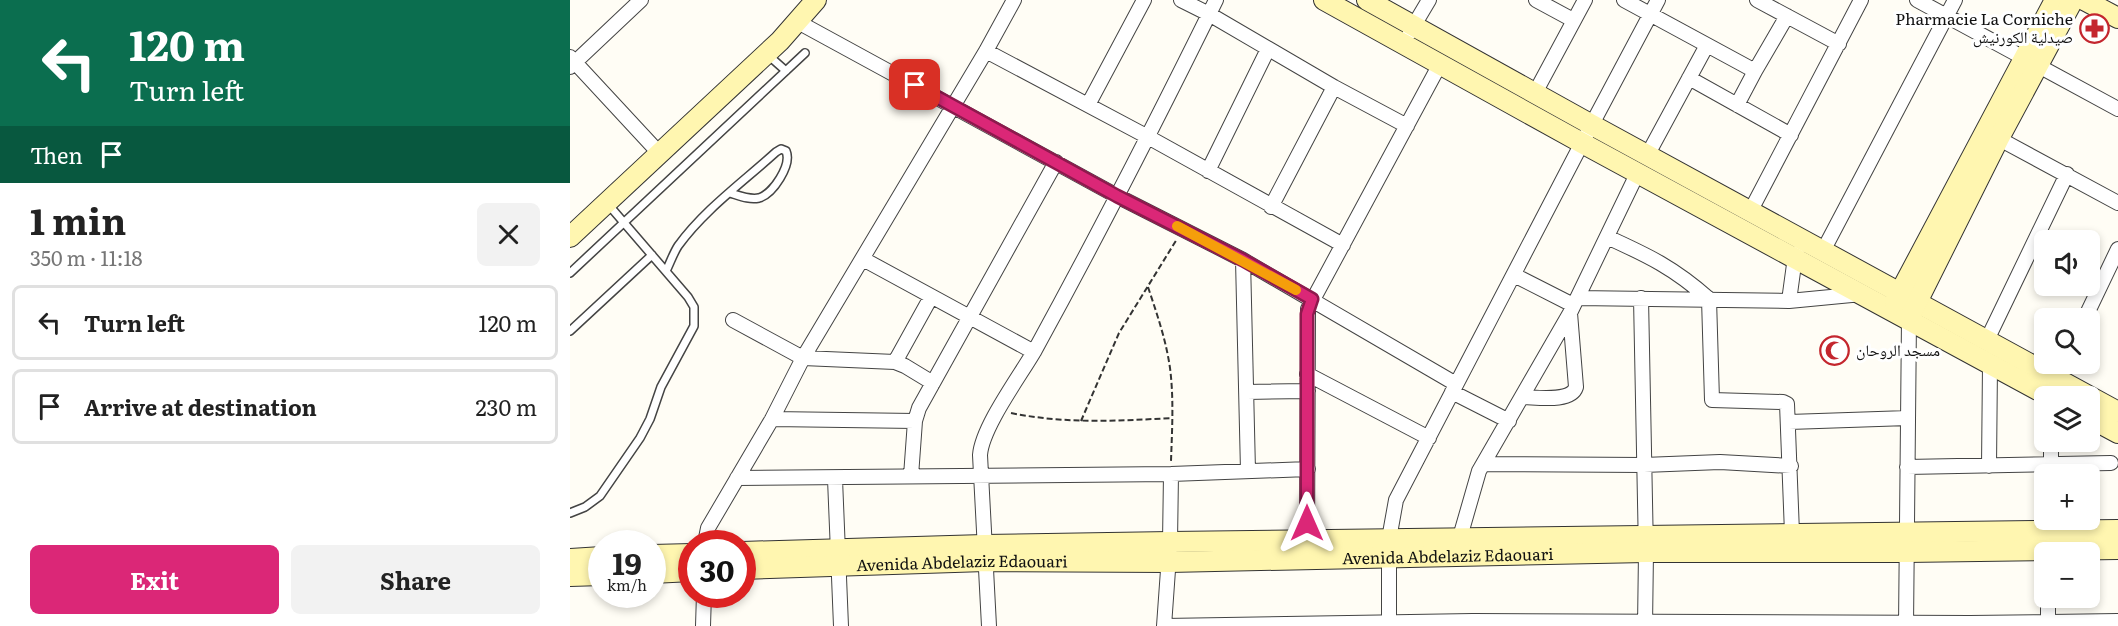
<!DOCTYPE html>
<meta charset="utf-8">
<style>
:root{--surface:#fff;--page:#f2f2f2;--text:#222;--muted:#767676;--line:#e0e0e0;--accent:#db2777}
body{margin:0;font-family:Literata,"Noto Naskh Arabic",serif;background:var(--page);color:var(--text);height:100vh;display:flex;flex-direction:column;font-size:22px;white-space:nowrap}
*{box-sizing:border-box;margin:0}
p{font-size:20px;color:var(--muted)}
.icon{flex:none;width:33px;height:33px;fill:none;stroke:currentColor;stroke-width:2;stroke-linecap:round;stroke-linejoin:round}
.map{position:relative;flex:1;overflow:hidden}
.side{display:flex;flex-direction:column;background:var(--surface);width:570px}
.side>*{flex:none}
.banner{background:#0b6e4f;color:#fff;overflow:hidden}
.buttons{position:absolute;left:1464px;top:230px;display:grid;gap:12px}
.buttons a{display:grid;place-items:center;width:66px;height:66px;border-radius:9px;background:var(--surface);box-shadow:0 3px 9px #0003;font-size:30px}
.speed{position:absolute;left:18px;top:530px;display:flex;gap:12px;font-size:30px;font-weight:700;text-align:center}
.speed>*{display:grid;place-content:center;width:78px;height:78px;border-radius:50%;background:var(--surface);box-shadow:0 3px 9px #0003;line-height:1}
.speed small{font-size:15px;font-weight:400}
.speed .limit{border:9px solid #d22;background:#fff;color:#111}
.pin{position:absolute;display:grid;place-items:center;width:51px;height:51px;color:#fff;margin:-26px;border-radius:12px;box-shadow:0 3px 9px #0006}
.me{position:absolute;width:66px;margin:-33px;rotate:0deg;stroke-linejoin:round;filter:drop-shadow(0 0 4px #0008)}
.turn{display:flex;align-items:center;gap:21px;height:126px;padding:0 30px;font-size:27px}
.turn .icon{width:78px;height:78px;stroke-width:2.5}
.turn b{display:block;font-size:42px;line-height:51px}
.then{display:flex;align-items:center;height:57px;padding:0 30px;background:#0003;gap:12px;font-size:22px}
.round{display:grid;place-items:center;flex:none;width:63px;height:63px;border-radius:9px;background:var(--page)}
.overview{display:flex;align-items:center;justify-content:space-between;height:102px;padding:0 30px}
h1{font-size:36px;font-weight:700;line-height:45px}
.action{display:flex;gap:12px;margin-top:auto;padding:12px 30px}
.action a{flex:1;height:69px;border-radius:9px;background:var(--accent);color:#fff;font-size:24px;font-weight:700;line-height:69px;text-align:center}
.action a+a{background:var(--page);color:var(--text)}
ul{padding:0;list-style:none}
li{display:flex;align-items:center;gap:18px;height:75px;margin:0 12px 9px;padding:0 18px;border:3px solid var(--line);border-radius:9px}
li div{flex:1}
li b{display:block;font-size:22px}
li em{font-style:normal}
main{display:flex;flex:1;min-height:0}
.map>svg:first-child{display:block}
</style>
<main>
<section class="side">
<div class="banner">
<div class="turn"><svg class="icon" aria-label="left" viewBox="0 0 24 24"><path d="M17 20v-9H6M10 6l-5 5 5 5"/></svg><div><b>120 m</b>Turn left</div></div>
<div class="then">Then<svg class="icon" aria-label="arrive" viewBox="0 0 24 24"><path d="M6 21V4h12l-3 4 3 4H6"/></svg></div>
</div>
<div class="overview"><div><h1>1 min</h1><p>350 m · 11:18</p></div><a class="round"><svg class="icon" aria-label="close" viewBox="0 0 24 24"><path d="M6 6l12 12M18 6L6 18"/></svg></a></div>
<ul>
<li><svg class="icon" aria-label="left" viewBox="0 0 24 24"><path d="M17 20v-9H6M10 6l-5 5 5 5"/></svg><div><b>Turn left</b></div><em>120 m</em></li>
<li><svg class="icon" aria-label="arrive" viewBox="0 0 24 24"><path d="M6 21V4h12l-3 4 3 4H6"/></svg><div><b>Arrive at destination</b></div><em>230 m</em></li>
</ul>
<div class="action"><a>Exit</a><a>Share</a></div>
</section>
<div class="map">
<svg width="1548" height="626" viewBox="0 0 1548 626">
<rect width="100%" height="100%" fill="#fffdf5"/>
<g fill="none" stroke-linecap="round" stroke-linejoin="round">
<defs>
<path id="lane" d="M198,55l18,16
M96,271c4,-8 7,-17 12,-25 26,-36 65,-64 98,-94l5,-3 5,2c6,14 -13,43 -27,47 -10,2 -19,-2 -29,-5
M0,273l235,-220
M0,331l82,-76
M0,513l15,-6 15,-11 40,-58 10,-19 11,-32 33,-61v-19l-6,-10 -81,-94"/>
<path id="street" d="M611,0l28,14 125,73 73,39
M966,0l37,20
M1054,0l131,71
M1187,0l82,44
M1347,0l201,109
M228,22l319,174 126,64 213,124
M840,32l19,-32
M416,51l162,86 195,108
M0,57l90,97
M0,67l71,-67
M1119,78l102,57
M965,93l50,-93
M518,105l56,-105
M1167,105l18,-34 32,-55
M1422,135l126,68
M1078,154l59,-109
M638,171l60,-122
M701,207l63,-120
M1181,210l110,-210
M1037,237c42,19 67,31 102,62l3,101 71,2 4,2 5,129
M1253,251l132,-251
M293,259l171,93
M673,260l5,211
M944,275l59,30
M1007,298l212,3 73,-7
M1071,298l5,254 -1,74
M1219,301l6,-44 2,-4
M1515,318l33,-69
M163,320l70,38 92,4 10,4 28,17
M1417,340l80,-166
M325,362l36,-65
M737,374l122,64
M1486,377l7,-14
M677,392l61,-1
M882,392l57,29
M952,397c14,0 49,6 54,-10l-6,-74
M202,419l143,2
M1219,422l119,-4
M1481,441v33
M914,464l160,1 76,-3 71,4
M1419,466l1,-101
M1337,467l204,-4
M341,476l4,-55 4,-13 137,-246
M167,478l434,-4 137,-5
M265,479l6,147
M890,537l19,-66 91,-158 68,-141
M135,543l3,-15 64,-109 31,-61 183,-307 28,-51
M737,548l1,-239 132,-245
M133,626l1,-32
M419,626l-9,-171c2,-28 40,-79 55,-105 63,-115 123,-232 181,-350
M594,626l309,-5 497,2 148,-2
M594,626l6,-84 1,-68
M819,626v-87l7,-39 186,-357 76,-143
M1336,626l3,-307
M1478,626v-29"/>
<g id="secondary">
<path d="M754,0l258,143 467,253"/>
<path d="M797,0l225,125 526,287"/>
<path d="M1514,0l34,18"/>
<path d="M0,237l210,-196 36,-41"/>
<path d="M1325,302l160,-302"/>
<path d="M1342,312l87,-174 74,-138"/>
<path d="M1520,418l28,15"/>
<path d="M172,552l242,-7 186,-3 948,-12"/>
<path d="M82,555l40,-1"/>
<path d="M0,559l32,-2"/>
<path id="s1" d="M172,569l243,-8 184,1 477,-10h260l212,-3"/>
<path d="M82,573l40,-2"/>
<path d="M0,576l32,-1"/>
</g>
</defs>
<use href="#lane" stroke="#444" stroke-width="10"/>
<use href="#street" stroke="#444" stroke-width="16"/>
<use href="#secondary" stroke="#333" stroke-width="22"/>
<path stroke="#333" stroke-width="2" stroke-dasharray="6 3" stroke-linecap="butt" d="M578,287c9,27 18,53 22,81 4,31 2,63 1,93
M441,413c54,11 107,8 161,5
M511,421l38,-88 58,-94"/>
<use href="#lane" stroke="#fff" stroke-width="7"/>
<use href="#street" stroke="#fff" stroke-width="14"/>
<use href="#secondary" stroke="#fff6b0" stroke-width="20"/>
</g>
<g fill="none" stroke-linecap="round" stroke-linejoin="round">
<defs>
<path id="route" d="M345,85l202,111 126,64 69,39 -5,15v209"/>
</defs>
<use href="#route" stroke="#8e194d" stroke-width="15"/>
<use href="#route" stroke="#db2777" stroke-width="10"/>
<path stroke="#f59e0b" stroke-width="10" d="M607,226l119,64"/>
</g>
<defs>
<symbol id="pharmacy-ring" viewBox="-11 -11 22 22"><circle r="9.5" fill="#fff" stroke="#c4262e" stroke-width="1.5"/><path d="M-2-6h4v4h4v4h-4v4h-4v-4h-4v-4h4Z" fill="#c4262e"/></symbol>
<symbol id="mosque-ring" viewBox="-11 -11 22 22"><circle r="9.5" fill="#fff" stroke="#c4262e" stroke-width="1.5"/><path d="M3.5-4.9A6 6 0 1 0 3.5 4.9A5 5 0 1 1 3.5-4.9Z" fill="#c4262e"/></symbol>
</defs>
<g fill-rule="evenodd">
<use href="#pharmacy-ring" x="1508" y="12" width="33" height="33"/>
<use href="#mosque-ring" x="1248" y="334" width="33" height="33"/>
</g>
<g text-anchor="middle" stroke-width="6" stroke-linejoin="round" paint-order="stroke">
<g font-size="16" fill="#111" stroke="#fff" text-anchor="end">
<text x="1503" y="25">Pharmacie La Corniche<tspan x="1503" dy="18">صيدلية الكورنيش</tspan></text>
<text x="1286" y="356" text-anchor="start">مسجد الروحان</text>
</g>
<g font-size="16" fill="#111" stroke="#fff">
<text dy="6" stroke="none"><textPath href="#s1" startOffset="706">Avenida Abdelaziz Edaouari</textPath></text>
<text dy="6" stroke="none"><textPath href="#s1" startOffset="220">Avenida Abdelaziz Edaouari</textPath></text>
</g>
</g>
</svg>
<div class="buttons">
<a><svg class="icon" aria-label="sound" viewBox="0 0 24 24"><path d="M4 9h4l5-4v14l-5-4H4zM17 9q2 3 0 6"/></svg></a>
<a><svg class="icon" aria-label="search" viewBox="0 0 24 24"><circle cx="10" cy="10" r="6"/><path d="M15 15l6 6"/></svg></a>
<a><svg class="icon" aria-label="layers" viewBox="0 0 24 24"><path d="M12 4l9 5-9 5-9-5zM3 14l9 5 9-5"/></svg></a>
<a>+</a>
<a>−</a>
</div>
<div class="speed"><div>19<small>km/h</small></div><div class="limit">30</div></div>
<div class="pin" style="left:345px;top:85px;background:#d93025"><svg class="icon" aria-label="arrive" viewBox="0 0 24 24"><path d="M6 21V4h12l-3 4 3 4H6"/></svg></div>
<svg class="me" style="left:737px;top:523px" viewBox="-20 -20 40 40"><path d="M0-17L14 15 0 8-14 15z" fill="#db2777" stroke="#fff" stroke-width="4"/></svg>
</div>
</main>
